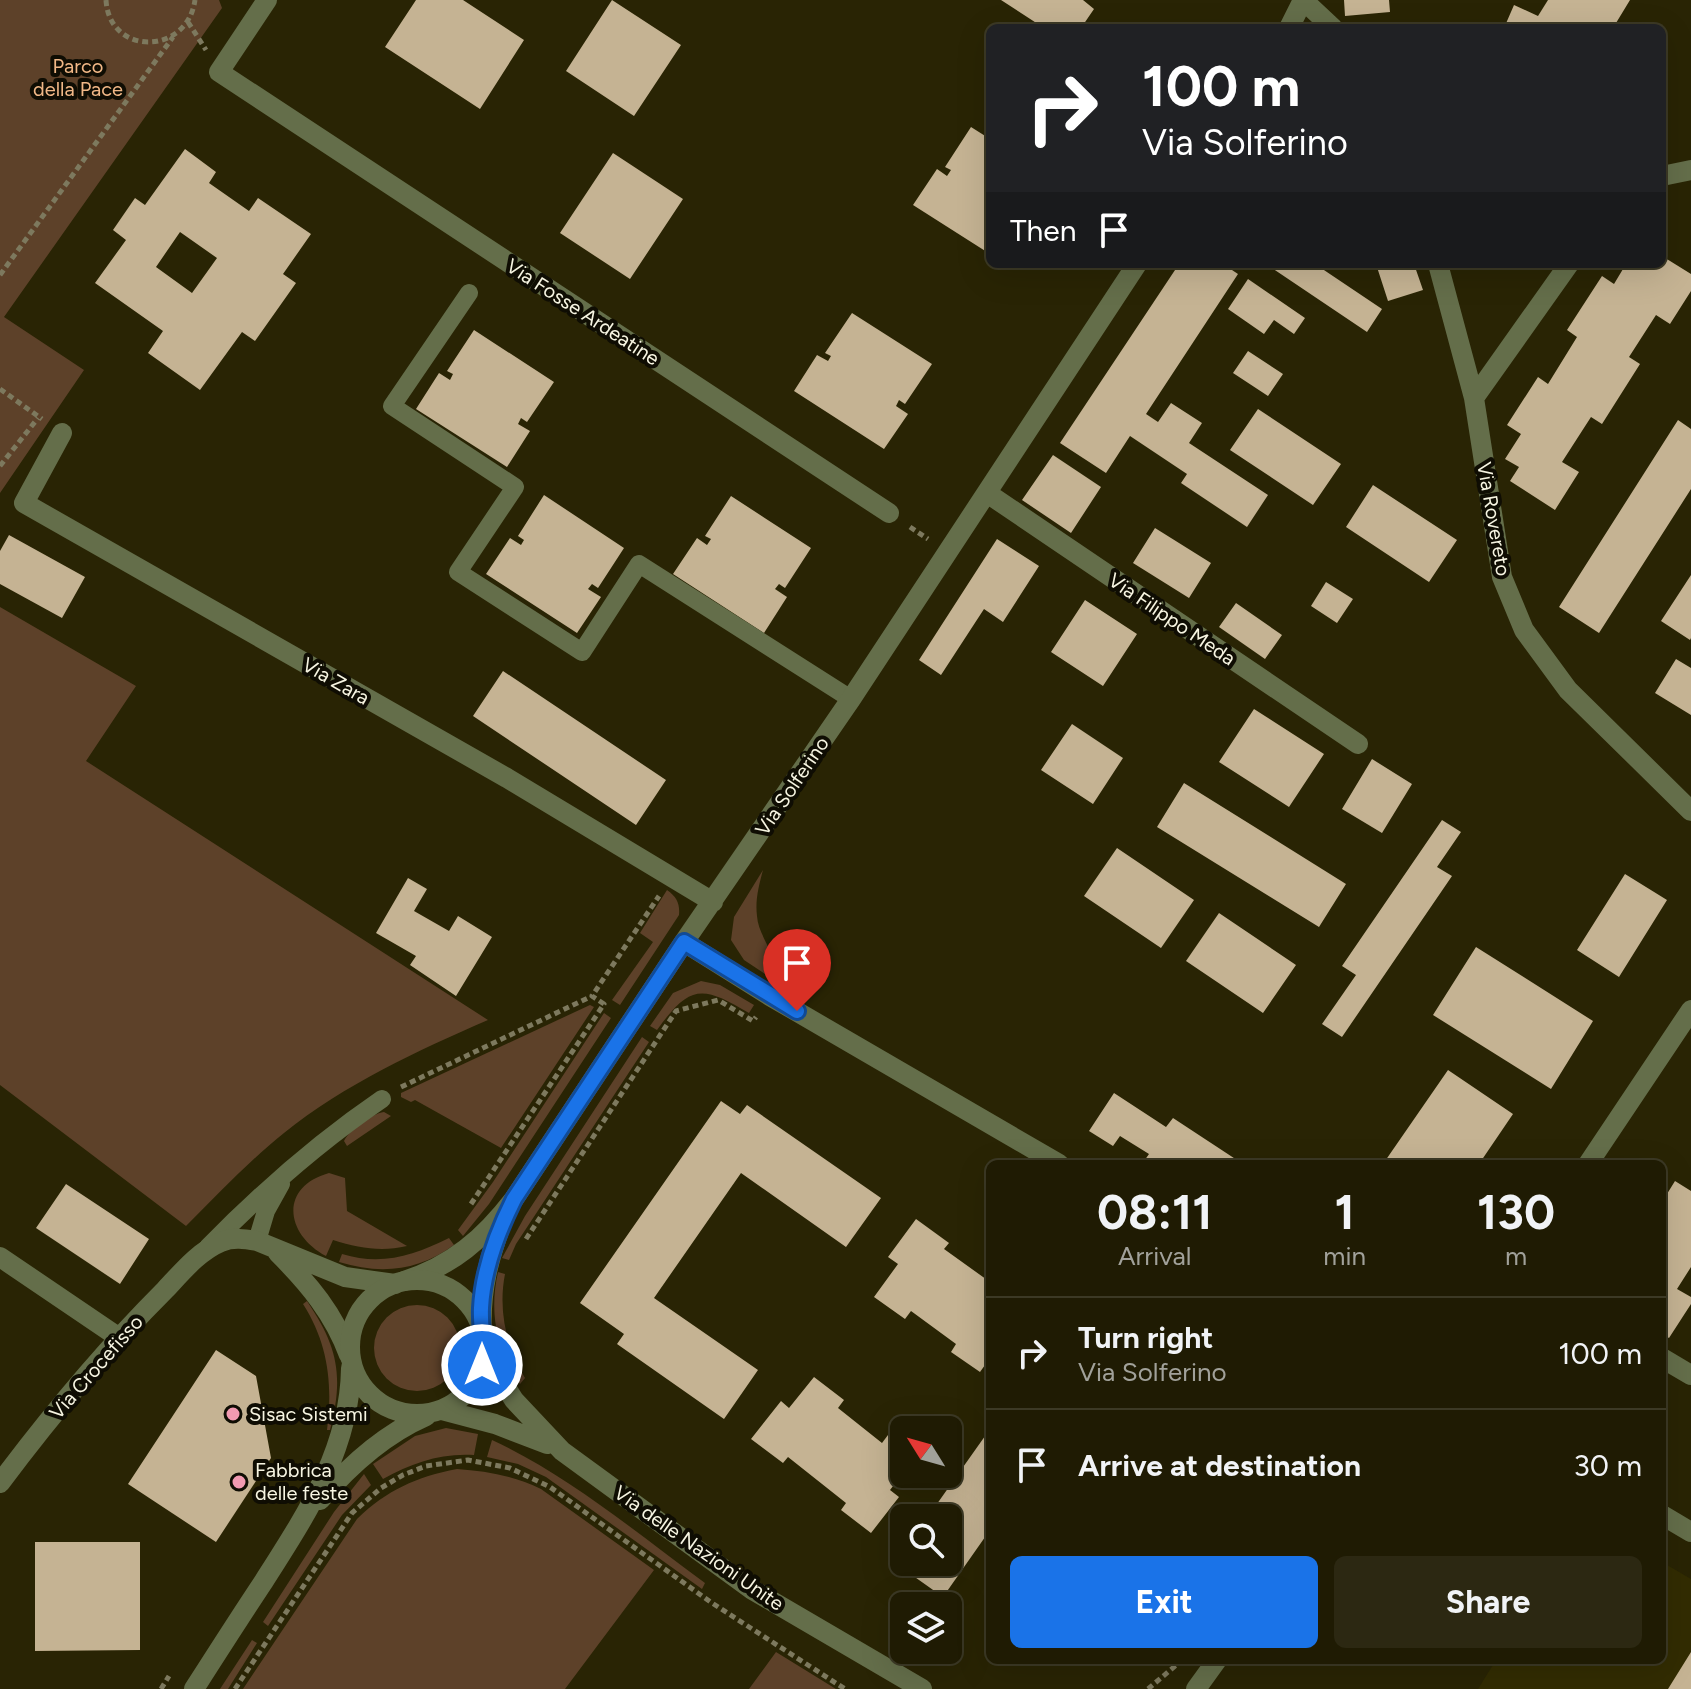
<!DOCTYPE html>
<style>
:root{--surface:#1f1b03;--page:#2c2812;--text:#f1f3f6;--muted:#a1a19a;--line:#3c3925;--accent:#1a73e8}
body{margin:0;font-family:Figtree,sans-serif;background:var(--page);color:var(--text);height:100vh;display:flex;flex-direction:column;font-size:30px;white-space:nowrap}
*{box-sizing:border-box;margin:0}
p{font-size:26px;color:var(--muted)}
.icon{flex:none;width:44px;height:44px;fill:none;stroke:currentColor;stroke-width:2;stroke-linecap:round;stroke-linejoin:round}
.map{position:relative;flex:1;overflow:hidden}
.sheet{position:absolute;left:986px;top:1160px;width:680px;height:504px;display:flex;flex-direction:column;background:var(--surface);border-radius:12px;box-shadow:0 8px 32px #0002,0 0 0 2px var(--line)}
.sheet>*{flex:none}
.hud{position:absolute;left:986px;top:24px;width:680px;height:244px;border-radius:12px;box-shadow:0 8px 32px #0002,0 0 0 2px var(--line);background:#202124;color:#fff;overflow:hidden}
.needle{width:52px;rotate:307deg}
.controls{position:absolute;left:890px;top:1416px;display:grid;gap:16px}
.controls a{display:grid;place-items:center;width:72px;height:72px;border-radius:12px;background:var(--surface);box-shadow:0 8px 32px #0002,0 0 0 2px var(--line);font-size:40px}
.pin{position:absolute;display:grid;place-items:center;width:68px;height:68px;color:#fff;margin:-82px -34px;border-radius:50% 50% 50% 0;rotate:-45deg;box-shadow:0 0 8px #0007}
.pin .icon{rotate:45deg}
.me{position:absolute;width:88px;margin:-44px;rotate:0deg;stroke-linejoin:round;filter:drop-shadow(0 0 6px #0008)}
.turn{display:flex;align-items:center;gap:28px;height:168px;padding:0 24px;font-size:36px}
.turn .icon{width:104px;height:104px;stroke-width:2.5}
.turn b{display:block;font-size:56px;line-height:68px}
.then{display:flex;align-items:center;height:76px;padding:0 24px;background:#0003;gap:16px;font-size:30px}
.eta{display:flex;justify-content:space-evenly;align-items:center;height:136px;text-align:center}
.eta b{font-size:48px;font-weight:700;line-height:56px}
.button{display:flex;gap:16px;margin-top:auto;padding:16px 24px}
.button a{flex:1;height:92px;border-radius:12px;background:var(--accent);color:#fff;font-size:32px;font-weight:700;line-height:92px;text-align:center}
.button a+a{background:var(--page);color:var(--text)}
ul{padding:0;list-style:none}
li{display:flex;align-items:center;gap:24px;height:112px;padding:0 24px;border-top:2px solid var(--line)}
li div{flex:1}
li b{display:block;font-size:30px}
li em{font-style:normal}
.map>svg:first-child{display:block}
</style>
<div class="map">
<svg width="1691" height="1689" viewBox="0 0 1691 1689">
<rect width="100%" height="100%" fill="#292404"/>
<path fill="#322c02" d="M1662,1562l29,17v110h-213l18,-29h166z"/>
<path fill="#5d4129" d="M0,0h219l3,8 -218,309 80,53 -84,123z
M0,607l136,79 -50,75 402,259c-71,31 -143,64 -204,113 -35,28 -66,61 -98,93l-186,-141z
M763,870c-4,15 -8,30 -6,46 1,21 24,41 14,62l-27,-18 -13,-20 3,-23z
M667,890c10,7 13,14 12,25l-59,90 -8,-5 41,-58 -13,-9z
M701,981l19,4 34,20 -5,8c-47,-28 -59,-29 -92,17l-7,-4 23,-33z
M590,1005l4,2 -93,141 -86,-48 -4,2 -10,-5v-4z
M604,1013l7,5 -122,186 -26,32 -5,-6 35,-48z
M642,1037l7,5 -133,202 -7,16 -7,-2 23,-42z
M384,1112l7,4 -44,30 -3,-5c6,-12 27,-27 40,-29z
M329,1173l16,5 2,33 60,35c-26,6 -48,2 -74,-6l-7,16c-41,-22 -47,-69 3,-83z
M449,1238l5,7c-36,26 -73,30 -115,17l3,-8c39,12 71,2 107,-16z
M498,1272l7,2c-7,36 1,72 20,104l-5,6c-24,-34 -31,-72 -22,-112z
M307,1301c31,46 37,75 23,129h-3c6,-46 1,-87 -24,-126z
M374 1348a43 43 0 1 1 86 0a43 43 0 1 1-86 0Z
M446,1428l32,6 -4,21c-34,-2 -62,8 -91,24l-10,-15 42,-28z
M492,1440c77,36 145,93 213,143l-3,6 -156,-112 -28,-13 -31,-7z
M457,1469c29,2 58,7 84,20l113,81 -89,119h-322l114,-170c30,-29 59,-42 100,-50z
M364,1474l7,11 -29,30 -74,111 -5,-4 71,-110z
M252,1640l5,3 -29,46h-8z
M776,1652l60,37h-87z"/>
<path fill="#c5b393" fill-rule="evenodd" d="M416,0h47l61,40 -44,69 -95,-62z
M612,0l69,45 -47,71 -68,-45z
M1001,0h82l11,9 -13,19h-37z
M1344,0h45l1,12 -45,4z
M1548,0h82l-17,28h-109l10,-23 24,11z
M971,127l19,12v115l-77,-49 24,-36 10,7 4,-6 -6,-3z
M185,149l31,23 -7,11 40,28 9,-13 53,36 -28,40 13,9 -41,58 -13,-9 -42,58 -52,-37 15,-22 -68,-48 31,-43 -13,-10 22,-32 10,7zM180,232l37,26 -25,35 -36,-26z
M613,153l70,46 -53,80 -70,-46z
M1662,256l29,18v17l-21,33 -14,-9 -27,42 11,7 -38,60 -11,-7 -29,45 17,10 -24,38 -45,-29 9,-14 -14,-8 16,-25 -14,-9 31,-48 10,7 29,-47 -10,-7 35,-54 12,8 12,-20h17l5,3 2,-3h12z
M1179,264h44l15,10 -92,140 12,8 13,-19 31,20 -13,20 79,52 -21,32 -66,-44 6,-9 -57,-38 -24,37 -46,-30z
M1266,264h49l67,45 -15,23z
M1376,264h38l9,26 -35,11z
M1248,279l57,39 -11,16 -20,-14 -10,14 -36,-25z
M852,313l80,51 -27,40 -6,-4 -3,6 12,8 -24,35 -90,-58 23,-36 11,6 3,-5 -6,-3z
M474,330l80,52 -27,40 -6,-4 -3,6 12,7 -23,36 -91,-58 23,-36 11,7 3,-6 -6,-3z
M1248,351l35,23 -15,22 -35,-23z
M1258,409l83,55 -28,41 -83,-55z
M1678,420l13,9v60l-92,144 -40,-26z
M1053,455l48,32 -30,46 -49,-33z
M1373,485l84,55 -28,42 -83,-55z
M544,495l80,53 -26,40 -6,-4 -4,5 13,8 -24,36 -91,-59 24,-36 11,7 3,-5 -6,-4z
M731,496l80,52 -26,40 -6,-4 -4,5 12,8 -23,36 -91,-59 24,-36 10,7 4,-6 -6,-3z
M1155,528l56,35 -22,35 -56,-35z
M9,535l76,42 -23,41 -62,-34v-33z
M997,539l42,27 -36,56 -19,-13 -43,66 -22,-15z
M1691,575v63l-1,2 -29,-19z
M1326,582l27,17 -16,24 -26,-17z
M1085,600l52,34 -34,52 -52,-34z
M1236,603l46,32 -17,24 -46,-32z
M1676,659l15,9v47l-36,-22z
M503,671l163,109 -30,45 -163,-109z
M1254,709l70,45 -35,53 -70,-45z
M1072,724l51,34 -30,46 -52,-34z
M1372,759l40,25 -30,49 -40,-24z
M1184,783l162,101 -27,43 -162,-100z
M1442,820l19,12 -24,35 15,9 -110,161 -20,-13 34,-49 -14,-9z
M1117,848l77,52 -33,48 -77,-52z
M1625,874l42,26 -48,77 -42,-27z
M408,878l19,11 -13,22 35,20 9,-15 34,21 -36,59 -46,-31 6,-9 -40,-23z
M1219,913l77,52 -33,48 -77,-52z
M1476,947l117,74 -42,68 -118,-74z
M1448,1070l65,44 -34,50h-96z
M1114,1093l52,34 7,-9 70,46h-101l7,-10 -29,-18 -7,10 -24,-15z
M721,1101l19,13 7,-9 134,93 -35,49 -105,-74 -87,125 104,72 -34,49 -107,-75 7,-10 -44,-31z
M1675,1181l16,10v76l-14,22 14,8v7l-22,34 -7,-4v-132z
M66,1184l83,55 -29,45 -84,-56z
M916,1219l33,24 -5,6 46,33v76l-10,14 -29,-20 5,-8 -45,-33 -6,8 -31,-22 24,-33 -10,-7z
M216,1350l40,26 15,82 -55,84 -88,-58z
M814,1377l30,23 -6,8 44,35 6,-8 16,13v24l-14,18 9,7 -28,36 -30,-23 5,-7 -58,-46 -5,6 -32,-24 30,-38 8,7z
M990,1429v101l-47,67 -48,-34 9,-13v12h44v-44h-21z
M35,1542h105v108l-105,1z
M1691,1652v37h-23z"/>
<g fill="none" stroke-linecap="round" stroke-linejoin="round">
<path stroke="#7d795e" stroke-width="5" stroke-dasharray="6 4" stroke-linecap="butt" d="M106,0c3,56 81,56 89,0
M188,22l18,28
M0,275l173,-238
M0,389l42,30
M0,466l38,-48
M910,527l18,12
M401,1087l191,-91
M471,1204l133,-200 -12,-8 67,-100
M526,1239l150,-228 42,-11 35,21 3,-4
M161,1689l8,-13
M235,1689l117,-176 29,-25 22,-13 23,-9 42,-6 42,8 40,19 162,116 133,86
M1148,1689l33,-28"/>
<path stroke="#646e4a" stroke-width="18" d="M469,293l-77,113 123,81 -57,85 124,80 57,-88 212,135
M257,1241l9,-30 15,-27
M208,1247c54,-55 111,-105 174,-148"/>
<path stroke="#646e4a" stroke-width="20" d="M1662,1358l29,17"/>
<path stroke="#646e4a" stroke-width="20" d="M267,0l-48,72 670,441
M1303,0l30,28
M1289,28l14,-28
M1662,176l29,-6
M1438,264l36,134 28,179 22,53 44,60 123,121
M1474,398l95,-134
M62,433l-38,70 483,275 206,124
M987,493l371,251
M684,942l86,54 289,168
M1588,1164l103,-154
M278,1253c31,31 56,61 71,102
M0,1257l118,80
M404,1281c48,-15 80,-43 110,-82l170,-257 167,-243 286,-435
M482,1330c-2,-39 7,-73 21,-110
M0,1483c51,-68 105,-133 165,-193 16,-17 34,-39 56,-48 12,-5 24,-3 36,-1l88,36 50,7
M1662,1515l29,17
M1196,1689l21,-29"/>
<path stroke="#646e4a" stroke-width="20" d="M350 1347a67 67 0 1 1 134 0a67 67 0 1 1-134 0Z
M484,1341l13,32 17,27 48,51 189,138 171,100
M442,1410l53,14 52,20
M320,1500c29,-34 65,-66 106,-84
M194,1689c23,-36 46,-72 70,-108 42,-66 86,-132 87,-213"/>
</g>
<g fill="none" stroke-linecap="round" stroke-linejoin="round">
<defs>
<path id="route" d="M482,1365c3,-20 -2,-38 -1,-57 2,-39 16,-75 33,-109l170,-257 113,69"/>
</defs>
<use href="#route" stroke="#114b97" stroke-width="20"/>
<use href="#route" stroke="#1a73e8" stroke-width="14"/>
</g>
<g fill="#f19ab1" stroke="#0f0d03" stroke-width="3">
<circle cx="233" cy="1414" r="8"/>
<circle cx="239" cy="1482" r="8"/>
</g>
<g text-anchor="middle" stroke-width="8" stroke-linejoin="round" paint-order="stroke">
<g font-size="20" fill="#f1b887" stroke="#0f0d03">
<text x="78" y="73">Parco<tspan x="78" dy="23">della Pace</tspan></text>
</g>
<g font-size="20" fill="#f7f5e2" stroke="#0f0d03">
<text transform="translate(583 312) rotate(33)" y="7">Via Fosse Ardeatine</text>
<text transform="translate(1494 519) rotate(80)" y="7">Via Rovereto</text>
<text transform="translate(1172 619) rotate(34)" y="7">Via Filippo Meda</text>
<text transform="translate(336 681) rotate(30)" y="7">Via Zara</text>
<text transform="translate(792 786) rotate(-56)" y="7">Via Solferino</text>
<text transform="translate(96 1367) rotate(-49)" y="7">Via Crocefisso</text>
<text transform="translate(699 1548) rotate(35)" y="7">Via delle Nazioni Unite</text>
</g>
<g font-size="20" fill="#f7f5e2" stroke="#0f0d03" text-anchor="start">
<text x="249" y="1421">Sisac Sistemi</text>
<text x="255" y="1477">Fabbrica<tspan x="255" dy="23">delle feste</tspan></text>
</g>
</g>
</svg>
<div class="controls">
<a><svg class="needle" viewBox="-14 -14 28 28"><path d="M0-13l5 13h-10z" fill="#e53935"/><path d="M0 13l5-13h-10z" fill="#a1a19a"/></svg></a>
<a><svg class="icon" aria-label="search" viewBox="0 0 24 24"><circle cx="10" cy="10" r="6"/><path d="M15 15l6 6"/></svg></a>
<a><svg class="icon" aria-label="layers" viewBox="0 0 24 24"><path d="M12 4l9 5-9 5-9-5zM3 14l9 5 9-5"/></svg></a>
</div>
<div class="pin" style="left:797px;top:1011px;background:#d93025"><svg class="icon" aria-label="arrive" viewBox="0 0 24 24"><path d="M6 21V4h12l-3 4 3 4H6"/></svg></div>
<svg class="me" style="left:482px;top:1365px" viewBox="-20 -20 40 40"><circle r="17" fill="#1a73e8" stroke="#fff" stroke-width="3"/><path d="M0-11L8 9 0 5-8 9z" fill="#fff"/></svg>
<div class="hud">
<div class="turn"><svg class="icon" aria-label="right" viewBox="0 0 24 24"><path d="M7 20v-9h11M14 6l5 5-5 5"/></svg><div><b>100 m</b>Via Solferino</div></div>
<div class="then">Then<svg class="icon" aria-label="arrive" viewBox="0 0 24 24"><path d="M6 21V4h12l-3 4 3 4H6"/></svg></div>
</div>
<section class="sheet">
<div class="eta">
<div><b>08:11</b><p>Arrival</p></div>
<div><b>1</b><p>min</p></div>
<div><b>130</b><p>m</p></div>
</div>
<ul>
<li><svg class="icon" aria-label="right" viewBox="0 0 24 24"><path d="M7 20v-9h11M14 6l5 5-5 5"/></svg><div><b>Turn right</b><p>Via Solferino</p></div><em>100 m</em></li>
<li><svg class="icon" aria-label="arrive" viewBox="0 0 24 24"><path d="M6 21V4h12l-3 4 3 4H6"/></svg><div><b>Arrive at destination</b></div><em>30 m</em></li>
</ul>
<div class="button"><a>Exit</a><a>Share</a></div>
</section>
</div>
